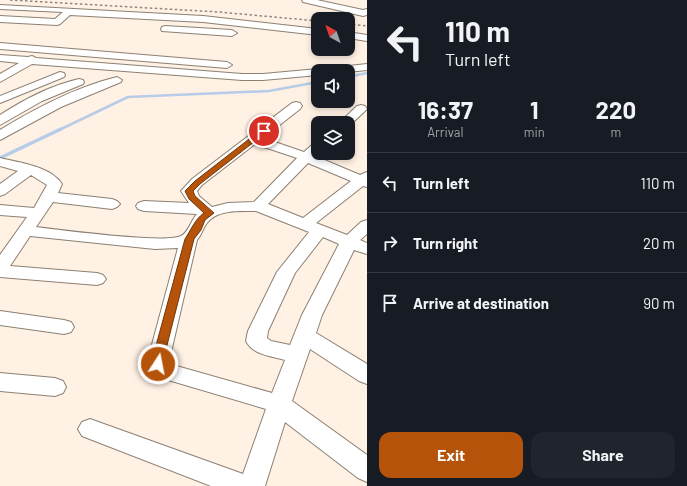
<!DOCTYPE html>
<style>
:root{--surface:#171b24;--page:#20242c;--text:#f1f3f6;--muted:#9ea1a6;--line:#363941;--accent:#b45309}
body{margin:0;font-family:Barlow,sans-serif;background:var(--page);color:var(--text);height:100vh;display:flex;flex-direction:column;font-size:15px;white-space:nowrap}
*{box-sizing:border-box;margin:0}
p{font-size:13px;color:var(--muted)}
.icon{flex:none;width:22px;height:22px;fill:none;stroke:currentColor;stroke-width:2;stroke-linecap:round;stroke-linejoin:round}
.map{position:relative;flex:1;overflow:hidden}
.side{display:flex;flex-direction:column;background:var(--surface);width:320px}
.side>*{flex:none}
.top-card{background:#171b24;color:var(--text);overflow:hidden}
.needle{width:26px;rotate:320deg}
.tools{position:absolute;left:311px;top:12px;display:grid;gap:8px}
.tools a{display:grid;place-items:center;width:44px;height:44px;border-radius:8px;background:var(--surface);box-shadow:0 2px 6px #0003;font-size:20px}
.pin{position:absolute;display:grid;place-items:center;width:34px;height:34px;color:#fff;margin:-17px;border:2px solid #fff;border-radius:50%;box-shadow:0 1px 4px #0007}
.me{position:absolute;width:44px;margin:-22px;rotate:11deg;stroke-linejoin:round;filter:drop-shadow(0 0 3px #0008)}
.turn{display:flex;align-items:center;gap:14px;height:84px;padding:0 12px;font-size:18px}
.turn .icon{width:52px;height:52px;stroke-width:2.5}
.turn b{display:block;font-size:28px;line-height:34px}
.eta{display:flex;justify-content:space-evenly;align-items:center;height:68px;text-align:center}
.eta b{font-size:24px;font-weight:700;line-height:28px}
.action{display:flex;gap:8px;margin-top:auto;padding:8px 12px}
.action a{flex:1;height:46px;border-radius:12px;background:var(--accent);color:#fff;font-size:16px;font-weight:700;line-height:46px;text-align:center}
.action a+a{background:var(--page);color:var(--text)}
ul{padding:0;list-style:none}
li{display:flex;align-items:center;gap:12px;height:60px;padding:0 12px;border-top:1px solid var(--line)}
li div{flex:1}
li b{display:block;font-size:15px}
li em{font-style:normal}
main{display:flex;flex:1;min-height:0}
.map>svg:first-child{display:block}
</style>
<main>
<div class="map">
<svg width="367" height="486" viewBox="0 0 367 486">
<rect width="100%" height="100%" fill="#fff1e3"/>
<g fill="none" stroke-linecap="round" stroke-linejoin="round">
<path stroke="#b7cce9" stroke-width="2.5" d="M348,77l19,-4
M59,130l69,-33 141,-6 49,-9"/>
<path stroke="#b7cce9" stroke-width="3.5" d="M0,158l61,-29"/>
<defs>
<path id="minor" d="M302,0h15l46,10 4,-1v6l-4,1 -60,-14z
M0,5l203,11 115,13v6l-115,-13 -133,-7 -10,9 -3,1 -57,-3v-6l55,3 8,-7 -63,-3z
M165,26l67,4 5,3 -5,3 -70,-5 -1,-2 1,-2z
M348,32l19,3v6l-19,-3z
M0,43l227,19 5,3 -5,3 -227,-19z
M0,55l28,2 4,-1 4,2 206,16h21l55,-5 5,2h-5v4l-55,5h-21l-210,-16 -32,18v-8l19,-11 -19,-2z
M367,64v6l-19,2 -23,-1 5,-3z
M60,72l4,1 1,2 -1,2 -64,26v-7z
M117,77l5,3 -1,2 -60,25 -61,33v-10c36,-22 76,-43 117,-53z
M79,79l4,1 1,2 -1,2 -41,17 -42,24v-10c23,-15 52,-30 79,-36z
M296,102l4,1 2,3 -2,3 -37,29 41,14 9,-8 5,-1 1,10 -4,3 45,19 7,-3v15l-4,-1 -47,37 31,12 14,-13 6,-2v14l-7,6 7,3v11l-13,-4 -32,65 -6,18 51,31v20l-8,-3 -49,-32 -18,52 75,54v27l-9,-4 -73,-56 -20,64h-54l-129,-50 -4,-7 4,-7 8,-3 153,55 23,-65 -108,-32 -11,-14 31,-115 -23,1 -125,-13 -20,30 87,7 6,2 3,4 -3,4 -6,2 -97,-8v-22l27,-38 -27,-2v-10l34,3 13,-23 -16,-10 -26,19 -5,2v-12l18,-13 -18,-5v-8c20,5 50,8 62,26l-4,9 54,6 5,2 3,3 -3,3 -5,2 -59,-7 -17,25c24,3 130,17 145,9 8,-4 10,-16 16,-22l-53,-3 -6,-2 -2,-3 2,-3 6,-2 45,2 -8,-12 11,-12 100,-76zM255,144l42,14 -43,44 -26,1 -16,4 -13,-11 -2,-5 5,-6zM308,163l43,18 -48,37 -35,-14zM256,211l53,21 -32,40 -29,59 -2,10c7,14 25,15 39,19l-13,33 -99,-28 -4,-4 28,-121c5,-6 6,-12 10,-17 10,-14 34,-12 49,-12zM323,237l16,7 -37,71 -12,30 -19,-4 -4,-3 1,-7 27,-58z
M361,105l4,1 2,3 -18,17h-1v-3h-9l18,-17z
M0,311l64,9 7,2 3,5 -3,5 -7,2 -64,-9z
M0,373l55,5 8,3 3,6 -3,6 -8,3 -55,-5z"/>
</defs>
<use href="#minor" stroke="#8c8073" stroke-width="2"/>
<use href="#minor" fill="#fff" fill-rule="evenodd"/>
<path stroke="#90867d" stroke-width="1.5" stroke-dasharray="2.5 2.5" stroke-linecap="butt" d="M10,0l209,12 99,9
M312,17l22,2
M348,24l19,2"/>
</g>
<path fill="#b45309" stroke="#753606" d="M262,129l6,2 -68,53 -7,7 2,5 19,17 -9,7 -4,10 -7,9 -29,114 -3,14 -4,1 -4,-1 -1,-3 1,-11 31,-114c6,-9 10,-20 19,-26l-15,-14 -4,-8 10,-10z"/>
</svg>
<div class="tools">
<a><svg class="needle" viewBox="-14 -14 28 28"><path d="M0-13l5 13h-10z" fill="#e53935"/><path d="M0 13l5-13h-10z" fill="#9ea1a6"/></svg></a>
<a><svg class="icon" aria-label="sound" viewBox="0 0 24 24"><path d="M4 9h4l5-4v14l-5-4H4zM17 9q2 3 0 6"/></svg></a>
<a><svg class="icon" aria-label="layers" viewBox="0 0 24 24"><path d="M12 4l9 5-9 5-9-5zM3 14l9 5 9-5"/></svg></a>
</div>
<div class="pin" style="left:264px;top:131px;background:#d93025"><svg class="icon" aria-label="arrive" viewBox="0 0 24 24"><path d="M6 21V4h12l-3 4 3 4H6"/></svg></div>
<svg class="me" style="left:158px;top:364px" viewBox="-20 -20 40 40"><circle r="17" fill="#b45309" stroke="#fff" stroke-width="3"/><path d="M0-11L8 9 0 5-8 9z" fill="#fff"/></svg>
</div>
<section class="side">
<div class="top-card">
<div class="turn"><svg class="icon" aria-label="left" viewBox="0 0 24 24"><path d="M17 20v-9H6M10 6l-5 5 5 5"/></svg><div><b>110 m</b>Turn left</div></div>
</div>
<div class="eta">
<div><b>16:37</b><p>Arrival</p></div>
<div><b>1</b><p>min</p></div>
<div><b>220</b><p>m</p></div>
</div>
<ul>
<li><svg class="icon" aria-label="left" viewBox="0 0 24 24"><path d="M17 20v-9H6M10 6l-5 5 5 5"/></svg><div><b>Turn left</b></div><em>110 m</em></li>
<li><svg class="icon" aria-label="right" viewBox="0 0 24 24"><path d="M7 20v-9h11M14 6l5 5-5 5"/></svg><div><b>Turn right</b></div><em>20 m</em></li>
<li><svg class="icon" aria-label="arrive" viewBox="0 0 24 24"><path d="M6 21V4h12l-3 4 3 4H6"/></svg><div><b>Arrive at destination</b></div><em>90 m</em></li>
</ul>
<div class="action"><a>Exit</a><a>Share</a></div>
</section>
</main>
